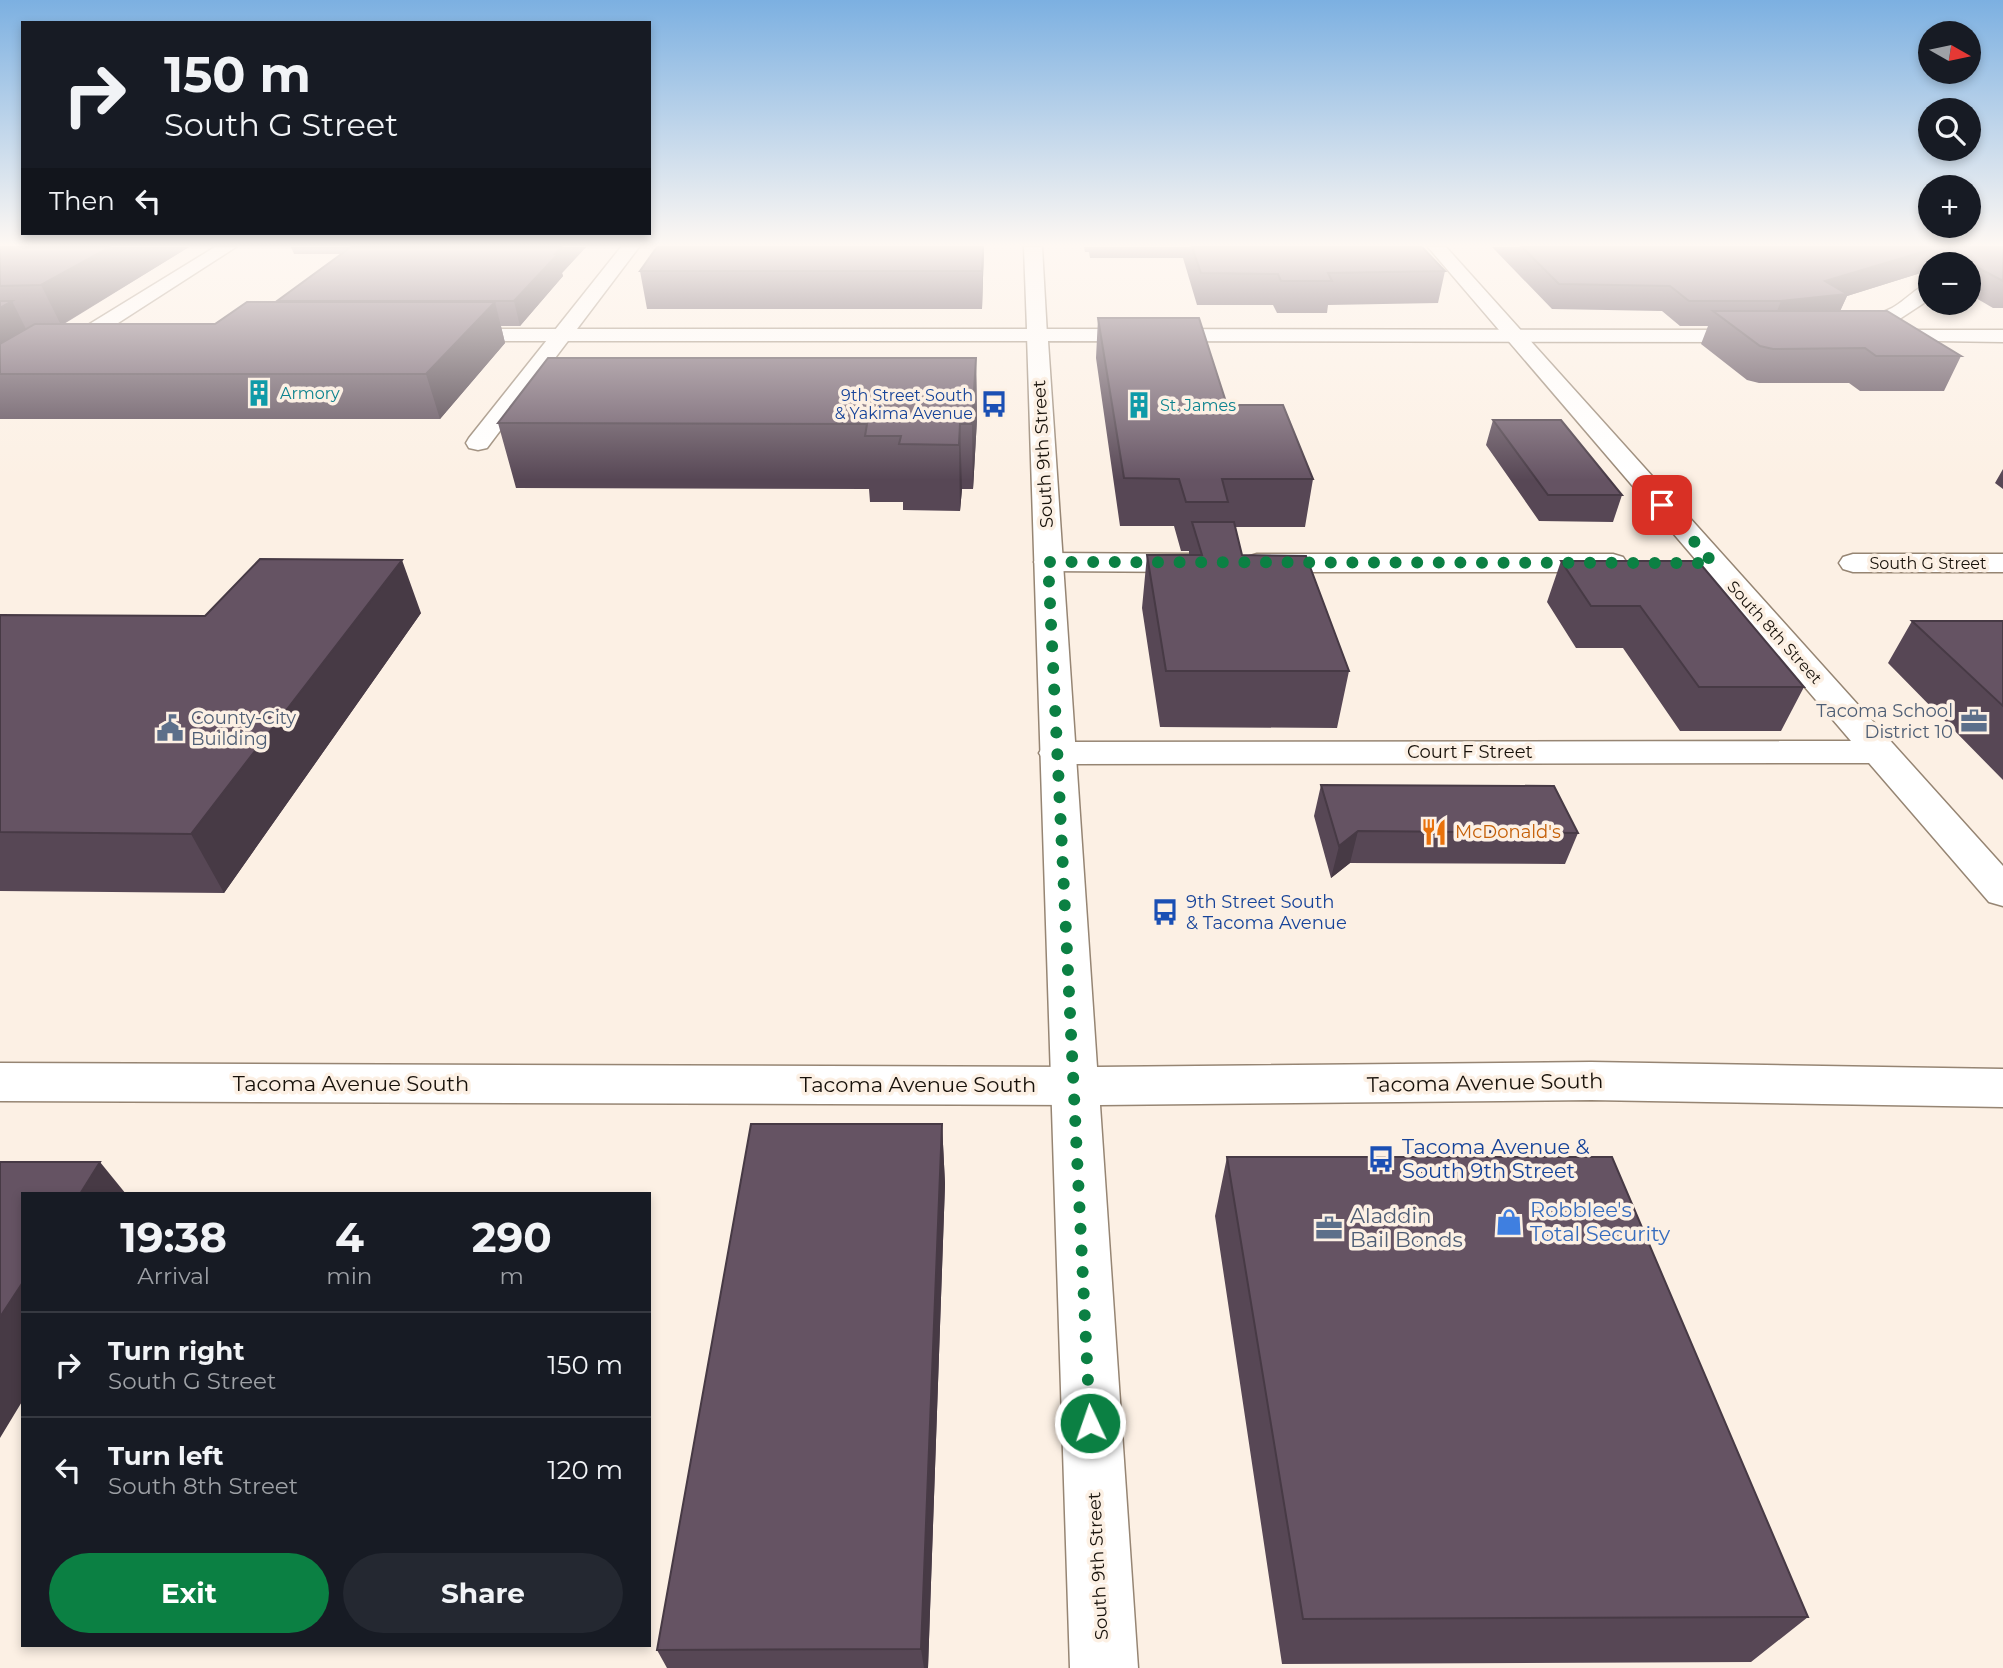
<!DOCTYPE html>
<meta charset="utf-8">
<style>
:root{--surface:#171b24;--page:#242831;--text:#f1f3f6;--muted:#9ea1a6;--line:#363941;--accent:#0b8043}
body{margin:0;font-family:Montserrat,sans-serif;background:var(--page);color:var(--text);height:100vh;display:flex;flex-direction:column;font-size:26px;white-space:nowrap}
*{box-sizing:border-box;margin:0}
p{font-size:23px;color:var(--muted)}
.icon{flex:none;width:38px;height:38px;fill:none;stroke:currentColor;stroke-width:2;stroke-linecap:round;stroke-linejoin:round}
.map{position:relative;flex:1;overflow:hidden}
.drawer{position:absolute;left:21px;top:1192px;width:630px;height:455px;display:flex;flex-direction:column;background:var(--surface);border-radius:0px;box-shadow:0 4px 10px #0003}
.drawer>*{flex:none}
.banner{position:absolute;left:21px;top:21px;width:630px;height:214px;border-radius:0px;box-shadow:0 4px 10px #0003;background:#171b24;color:var(--text);overflow:hidden}
.needle{width:46px;rotate:99deg}
.fabs{position:absolute;left:1918px;top:21px;display:grid;gap:14px}
.fabs a{display:grid;place-items:center;width:63px;height:63px;border-radius:50%;background:var(--surface);box-shadow:0 4px 10px #0003;font-size:35px}
.pin{position:absolute;display:grid;place-items:center;width:60px;height:60px;color:#fff;margin:-30px;border-radius:14px;box-shadow:0 4px 10px #0006}
.me{position:absolute;width:77px;margin:-38px;rotate:357deg;stroke-linejoin:round;filter:drop-shadow(0 0 5px #0008)}
.turn{display:flex;align-items:center;gap:24px;height:147px;padding:0 28px;font-size:32px}
.turn .icon{width:91px;height:91px;stroke-width:2.5}
.turn b{display:block;font-size:49px;line-height:60px}
.then{display:flex;align-items:center;height:66px;padding:0 28px;background:#0003;gap:14px;font-size:26px}
.eta{display:flex;justify-content:space-evenly;align-items:center;height:119px;text-align:center}
.eta b{font-size:42px;font-weight:700;line-height:49px}
.cta{display:flex;gap:14px;margin-top:auto;padding:14px 28px}
.cta a{flex:1;height:80px;border-radius:42px;background:var(--accent);color:#fff;font-size:28px;font-weight:700;line-height:80px;text-align:center}
.cta a+a{background:var(--page);color:var(--text)}
ul{padding:0;list-style:none}
li{display:flex;align-items:center;gap:21px;height:105px;padding:0 28px;border-top:2px solid var(--line)}
li div{flex:1}
li b{display:block;font-size:26px}
li em{font-style:normal}
.map>svg:first-child{display:block}
</style>
<div class="map">
<svg width="2003" height="1668" viewBox="0 0 2003 1668">
<rect width="100%" height="100%" fill="#fcf0e4"/>
<g fill="none" stroke-linecap="round" stroke-linejoin="round">
<defs>
<path id="minor" d="M621,247h18l-152,201 -9,2 -9,-2 -3,-5 3,-5z
M1428,247h18l557,619v40l-14,-4 -120,-139 -812,1 -13,-3 -5,-8 5,-8 13,-3 794,-1z
M1876,330h127v12l-134,-2 -3,-4 3,-4z
M1048,553l149,1 10,3 4,6 -4,6 -10,3 -149,-1 -10,-3 -4,-6 4,-6z
M1257,554h356l10,3 4,6 -4,6 -10,3h-356l-10,-3 -4,-6 4,-6z
M1853,554h150v18h-150l-10,-3 -4,-6 4,-6z"/>
<path id="secondary" d="M215,247h21l-228,147 -8,2v-17z
M1024,247h18l5,88 -3,4 -7,2h-587l-7,-2 -3,-4 3,-4 7,-2h577z
M0,1063l1073,4 17,5 7,14 -7,14 -17,5 -1073,-4z"/>
<path id="primary" d="M1930,283v16l-32,21 -53,13 -7,-2 -3,-4 3,-4c19,-5 37,-6 54,-15 13,-7 24,-21 38,-25z
M1037,329l720,1 7,2 3,4 -3,4 -7,2 -709,-1 49,726 494,-5 412,7v38l-412,-7 -491,5 38,563h-68l-43,-1333 3,-4z"/>
</defs>
<use href="#minor" stroke="#968573" stroke-width="3"/>
<use href="#secondary" stroke="#968573" stroke-width="3"/>
<use href="#primary" stroke="#968573" stroke-width="3"/>
<use href="#minor" fill="#fff" fill-rule="evenodd"/>
<use href="#secondary" fill="#fff" fill-rule="evenodd"/>
<use href="#primary" fill="#fff" fill-rule="evenodd"/>
</g>
<path fill="#574755" d="M0,247h189l-125,77h151l62,-22 64,-48h-47l-3,-7h295l-24,26 1,3 -43,50h-19l4,17 -65,76h-440z
M657,247h327l-2,62h-335l-7,-38z
M1084,247h338l23,24 -7,32 -110,2 -1,8h-50l-4,-8h-76l-14,-47h-93l-1,-6h-4z
M1492,247h511v61h-10l-24,-14v-30h-39v9l-3,-2 -80,25 -7,15 121,45 -17,35h-84l-11,-8h-90l-12,-3 -46,-36 7,-18h-28l-18,-15 -110,-2z
M1098,318l129,87 86,74 -8,48h-70l7,28 107,116 -12,57 -177,-1 -18,-119 5,-53h42v-4h-8l-7,-25h-54l-24,-168z
M976,358l1,61 -4,70h-11l-2,22 -57,-1v-8h-33l-1,-13 -353,-1 -18,-65z
M1493,420l129,75 -9,27 -74,-1 -53,-76z
M2003,469v20l-8,-6z
M1561,561l243,126 -23,44h-101l-57,-83h-47l-29,-46z
M421,613l-197,280 -224,-2v-276l205,1z
M1912,621h91v159l-115,-117z
M1321,785l257,48 -13,31 -215,-1 -19,15 -17,-62z
M942,1124l3,60 -17,484h-261l-10,-18z
M1227,1157l581,460 -57,45 -469,2 -67,-448z"/>
<path fill="#473a45" d="M110,247h79l-128,78 -20,-40z
M561,247h25l-24,26 1,3 -43,50 -6,-25z
M983,247h1l-2,62v-38z
M1939,247l-12,24 -80,25 -11,24 -65,6 10,-25 44,-20z
M12,301l21,42 -33,31v-66z
M495,302l10,41 -65,76 -14,-45z
M976,358l1,61 -4,70 -1,-65z
M960,424l2,65 -2,22 -1,-66z
M402,560l19,53 -197,280 -33,-59z
M1358,831l-8,32 -19,15 8,-32z
M942,1124l3,60 -17,484h-4l-3,-19z
M100,1162l26,32h-46z
M23,1282v118l-23,38v-121z"/>
<path fill="#655363" stroke="#473a45" stroke-width="2" d="M0,247h110l-69,38 -41,1z
M351,247h210l-6,7h3l-44,47h-237z
M657,247h326l-1,24h-342z
M1192,247h230l23,24 -117,2 4,8h-51l-3,-7 -77,-1z
M1522,247h481v34l-64,-34 -114,34 22,13 -66,7h-92l-19,-15 -111,-2z
M0,301h12l-12,7z
M247,302h248l-69,72h-426v-30l35,-20h180z
M1713,311h174l74,45h-85l-11,-8 -92,1 -13,-3z
M1098,318h101l28,87h56l30,74h-91l6,23h-42l-7,-23 -55,-1z
M548,358h428l-4,66h-12l-1,21 -60,-1 2,-8h-36l2,-12 -369,-1z
M1493,420h68l61,75h-74z
M1192,522h42l8,33 64,1 43,115h-183l-19,-116h55z
M260,559l142,1 -211,274 -191,-2v-217l205,1z
M1561,561h137l106,126h-105l-59,-81h-49z
M1912,621h91v85z
M1321,785l233,1 24,47 -220,-2 -19,15z
M751,1124h191l-21,525 -264,1z
M1227,1157h385l196,460 -505,2z
M0,1162h100l-20,32h-57v88l-23,35z"/>
<linearGradient id="sky" x2="0" y2="1"><stop stop-color="#7cb0e1"/><stop offset="0.51" stop-color="#fef8f3"/><stop offset="1" stop-color="#fef8f3" stop-opacity="0"/></linearGradient>
<rect width="2003" height="480" fill="url(#sky)"/>
<g fill="none" stroke-linecap="round" stroke-linejoin="round">
<path stroke="#0b8043" stroke-width="12" stroke-dasharray="0 21.6" d="M1090,1423l-42,-861 665,1 -51,-58"/>
</g>
<defs>
<symbol id="building-bare" viewBox="-9 -9 18 18"><path d="M-4-6H4V6H1V3H-1V6H-4ZM-2.5-4.3h1.7v1.8h-1.7ZM.8-4.3h1.7v1.8H.8ZM-2.5-1h1.7V.8h-1.7ZM.8-1h1.7V.8H.8Z" fill="#0f9aa8" stroke="#fcf0e4" stroke-width="2.5" paint-order="stroke"/></symbol>
<symbol id="bus-bare" viewBox="-9 -9 18 18"><path d="M-5-6H5V4H4V6H2V4H-2V6H-4V4H-5ZM-3.5-4V0h7V-4ZM-3.5 1.2v1.5H-2V1.2ZM2 1.2v1.5H3.5V1.2Z" fill="#1a4fb4" stroke="#fcf0e4" stroke-width="2.5" paint-order="stroke"/></symbol>
<symbol id="office-bare" viewBox="-9 -9 18 18"><path d="M-6-3h4V-5.5h4V-3h4V5H-6ZM-1-4.5V-3h2v-1.5ZM-6 0V1H6V0Z" fill="#5c6f8a" stroke="#fcf0e4" stroke-width="2.5" paint-order="stroke"/></symbol>
<symbol id="civic-bare" viewBox="-9 -9 18 18"><path d="M-.6-6.5H3V-4.5H.6V-3L4-1V1h2V6H-6V1h2V-1L-.6-3ZM-1.2 2.5V6h2.4V2.5Z" fill="#5c6f8a" stroke="#fcf0e4" stroke-width="2.5" paint-order="stroke"/></symbol>
<symbol id="restaurant-bare" viewBox="-9 -9 18 18"><path d="M-5-6h1v4h1v-4h1v4h1v-4h1v5L-1.5 .5V6h-2V.5L-5-1ZM5-6V6H3V1.5H1.5Q1.5-4 5-6Z" fill="#e8710a" stroke="#fcf0e4" stroke-width="2.5" paint-order="stroke"/></symbol>
<symbol id="shop-bare" viewBox="-9 -9 18 18"><path d="M-5-2.5h2.3a2.7 3.5 0 0 1 5.4 0H5L5.5 6h-11ZM-1.5-2.5h3a1.5 2.3 0 0 0-3 0Z" fill="#3f7fe0" stroke="#fcf0e4" stroke-width="2.5" paint-order="stroke"/></symbol>
</defs>
<g fill-rule="evenodd">
<use href="#building-bare" x="240" y="374" width="38" height="38"/>
<use href="#bus-bare" x="975" y="385" width="38" height="38"/>
<use href="#building-bare" x="1120" y="386" width="38" height="38"/>
<use href="#office-bare" x="1955" y="702" width="38" height="38"/>
<use href="#civic-bare" x="151" y="709" width="38" height="38"/>
<use href="#restaurant-bare" x="1415" y="813" width="38" height="38"/>
<use href="#bus-bare" x="1146" y="893" width="38" height="38"/>
<use href="#bus-bare" x="1362" y="1140" width="38" height="38"/>
<use href="#shop-bare" x="1490" y="1203" width="38" height="38"/>
<use href="#office-bare" x="1310" y="1209" width="38" height="38"/>
</g>
<g text-anchor="middle" stroke-width="7" stroke-linejoin="round" paint-order="stroke">
<g font-size="16" fill="#0d838f" stroke="#fcf0e4" text-anchor="start">
<text x="280" y="399">Armory</text>
<text x="1160" y="411">St. James</text>
</g>
<g font-size="16" fill="#164399" stroke="#fcf0e4" text-anchor="end">
<text x="973" y="401">9th Street South<tspan x="973" dy="18">&amp; Yakima Avenue</tspan></text>
</g>
<g font-size="16" fill="#17110a" stroke="#fcf0e4">
<text x="1928" y="569">South G Street</text>
<text transform="translate(1775 632) rotate(48)" y="6">South 8th Street</text>
</g>
<g font-size="18" fill="#17110a" stroke="#fcf0e4">
<text transform="translate(1043 454) rotate(-93)" y="6">South 9th Street</text>
<text x="1470" y="758">Court F Street</text>
<text transform="translate(1098 1566) rotate(-93)" y="6">South 9th Street</text>
</g>
<g font-size="18" fill="#4e5e75" stroke="#fcf0e4" text-anchor="end">
<text x="1953" y="717">Tacoma School<tspan x="1953" dy="21">District 10</tspan></text>
<text x="191" y="724" text-anchor="start">County-City<tspan x="191" dy="21">Building</tspan></text>
</g>
<g font-size="18" fill="#c56008" stroke="#fcf0e4" text-anchor="start">
<text x="1455" y="838">McDonald's</text>
</g>
<g font-size="18" fill="#164399" stroke="#fcf0e4" text-anchor="start">
<text x="1186" y="908">9th Street South<tspan x="1186" dy="21">&amp; Tacoma Avenue</tspan></text>
</g>
<g font-size="21" fill="#17110a" stroke="#fcf0e4">
<text transform="translate(1485 1083) rotate(-1)" y="7">Tacoma Avenue South</text>
<text x="351" y="1091">Tacoma Avenue South</text>
<text x="918" y="1092">Tacoma Avenue South</text>
</g>
<g font-size="21" fill="#164399" stroke="#fcf0e4" text-anchor="start">
<text x="1402" y="1154">Tacoma Avenue &amp;<tspan x="1402" dy="24">South 9th Street</tspan></text>
</g>
<g font-size="21" fill="#366cbe" stroke="#fcf0e4" text-anchor="start">
<text x="1530" y="1217">Robblee's<tspan x="1530" dy="24">Total Security</tspan></text>
</g>
<g font-size="21" fill="#4e5e75" stroke="#fcf0e4" text-anchor="start">
<text x="1350" y="1223">Aladdin<tspan x="1350" dy="24">Bail Bonds</tspan></text>
</g>
</g>
</svg>
<div class="fabs">
<a><svg class="needle" viewBox="-14 -14 28 28"><path d="M0-13l5 13h-10z" fill="#e53935"/><path d="M0 13l5-13h-10z" fill="#9ea1a6"/></svg></a>
<a><svg class="icon" aria-label="search" viewBox="0 0 24 24"><circle cx="10" cy="10" r="6"/><path d="M15 15l6 6"/></svg></a>
<a>+</a>
<a>−</a>
</div>
<div class="pin" style="left:1662px;top:505px;background:#d93025"><svg class="icon" aria-label="arrive" viewBox="0 0 24 24"><path d="M6 21V4h12l-3 4 3 4H6"/></svg></div>
<svg class="me" style="left:1090px;top:1423px" viewBox="-20 -20 40 40"><circle r="17" fill="#0b8043" stroke="#fff" stroke-width="3"/><path d="M0-11L8 9 0 5-8 9z" fill="#fff"/></svg>
<div class="banner">
<div class="turn"><svg class="icon" aria-label="right" viewBox="0 0 24 24"><path d="M7 20v-9h11M14 6l5 5-5 5"/></svg><div><b>150 m</b>South G Street</div></div>
<div class="then">Then<svg class="icon" aria-label="left" viewBox="0 0 24 24"><path d="M17 20v-9H6M10 6l-5 5 5 5"/></svg></div>
</div>
<section class="drawer">
<div class="eta">
<div><b>19:38</b><p>Arrival</p></div>
<div><b>4</b><p>min</p></div>
<div><b>290</b><p>m</p></div>
</div>
<ul>
<li><svg class="icon" aria-label="right" viewBox="0 0 24 24"><path d="M7 20v-9h11M14 6l5 5-5 5"/></svg><div><b>Turn right</b><p>South G Street</p></div><em>150 m</em></li>
<li><svg class="icon" aria-label="left" viewBox="0 0 24 24"><path d="M17 20v-9H6M10 6l-5 5 5 5"/></svg><div><b>Turn left</b><p>South 8th Street</p></div><em>120 m</em></li>
</ul>
<div class="cta"><a>Exit</a><a>Share</a></div>
</section>
</div>
